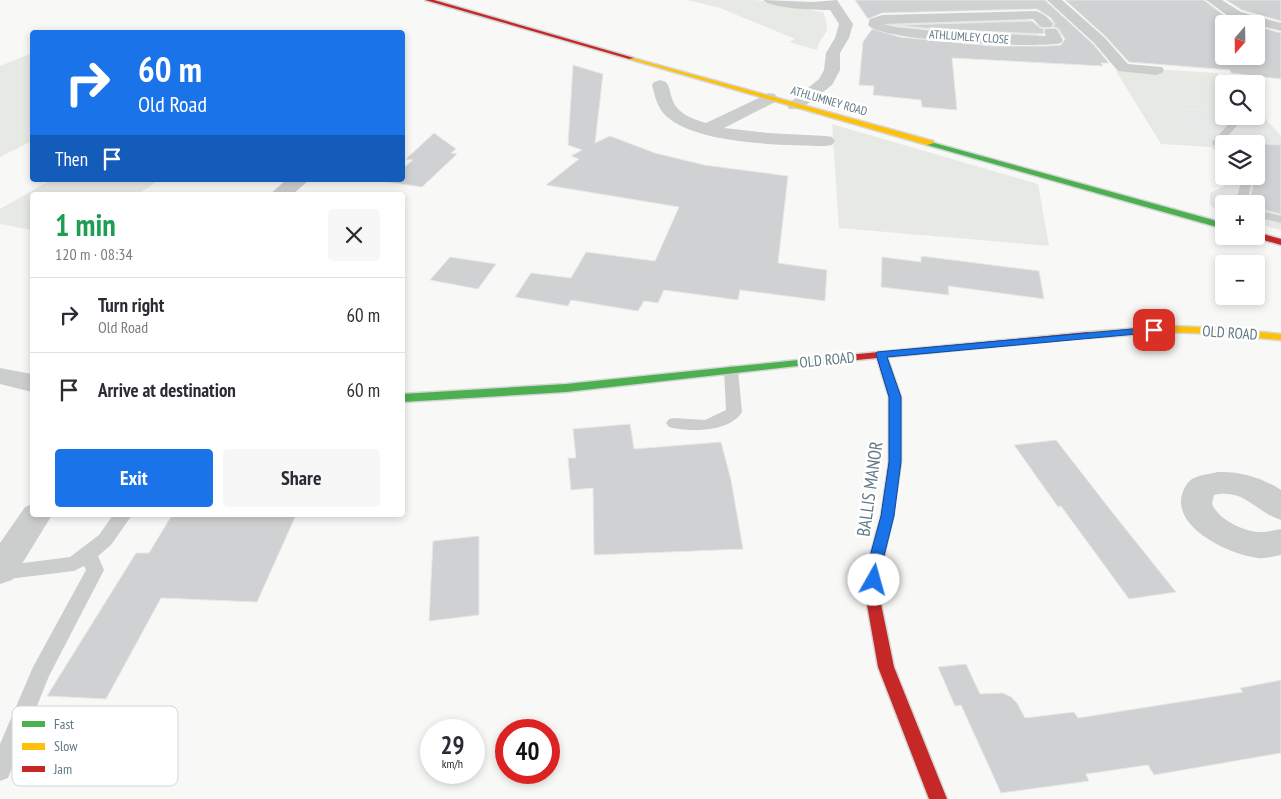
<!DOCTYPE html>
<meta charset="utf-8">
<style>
:root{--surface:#fff;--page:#f7f7f7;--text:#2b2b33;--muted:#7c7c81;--line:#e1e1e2;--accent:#1a73e8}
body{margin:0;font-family:"PT Sans Narrow",sans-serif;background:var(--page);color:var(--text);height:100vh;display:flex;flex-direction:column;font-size:19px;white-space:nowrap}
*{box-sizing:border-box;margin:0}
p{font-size:16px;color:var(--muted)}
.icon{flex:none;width:28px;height:28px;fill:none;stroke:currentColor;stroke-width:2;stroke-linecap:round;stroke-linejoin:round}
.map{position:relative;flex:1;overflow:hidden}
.side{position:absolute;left:30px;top:192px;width:375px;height:325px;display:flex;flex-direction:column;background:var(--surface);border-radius:5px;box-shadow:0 2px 8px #0003}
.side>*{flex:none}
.hud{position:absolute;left:30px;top:30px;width:375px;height:152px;border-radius:5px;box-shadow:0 2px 8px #0003;background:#1a73e8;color:#fff;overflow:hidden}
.needle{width:32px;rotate:200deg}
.controls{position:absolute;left:1215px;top:15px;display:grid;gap:10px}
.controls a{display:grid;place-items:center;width:50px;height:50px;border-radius:5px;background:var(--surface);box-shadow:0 2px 8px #0003;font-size:25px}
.speed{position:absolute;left:420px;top:719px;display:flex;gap:10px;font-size:25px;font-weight:700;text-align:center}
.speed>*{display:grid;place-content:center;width:65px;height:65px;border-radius:50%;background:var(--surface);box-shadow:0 2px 8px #0003;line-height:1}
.speed small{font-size:12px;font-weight:400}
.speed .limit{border:8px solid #d22;background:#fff;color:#111}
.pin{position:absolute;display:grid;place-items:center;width:42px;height:42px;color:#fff;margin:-21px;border-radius:10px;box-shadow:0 2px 8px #0006}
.me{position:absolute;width:55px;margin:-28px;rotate:7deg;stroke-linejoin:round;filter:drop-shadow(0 0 4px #0008)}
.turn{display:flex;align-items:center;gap:18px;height:105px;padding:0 25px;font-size:22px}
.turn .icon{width:65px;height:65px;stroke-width:2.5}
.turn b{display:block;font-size:35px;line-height:42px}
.then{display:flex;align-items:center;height:48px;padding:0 25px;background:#0003;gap:10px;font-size:19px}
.round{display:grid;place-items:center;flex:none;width:52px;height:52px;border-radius:5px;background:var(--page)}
.head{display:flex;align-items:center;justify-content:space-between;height:85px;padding:0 25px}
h1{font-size:30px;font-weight:600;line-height:38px;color:#1e9e55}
.primary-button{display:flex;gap:10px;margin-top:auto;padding:10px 25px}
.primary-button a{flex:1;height:58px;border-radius:5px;background:var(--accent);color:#fff;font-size:20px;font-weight:600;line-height:58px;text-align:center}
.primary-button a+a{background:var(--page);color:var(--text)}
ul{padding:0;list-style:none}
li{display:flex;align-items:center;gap:15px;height:75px;padding:0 25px;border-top:1px solid var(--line)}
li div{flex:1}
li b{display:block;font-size:19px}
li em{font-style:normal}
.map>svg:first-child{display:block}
</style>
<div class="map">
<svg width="1281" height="799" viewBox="0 0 1281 799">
<rect width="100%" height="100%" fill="#f8f8f7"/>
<path fill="#e7e9e9" d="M1205,109l19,5v2l41,2 16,18v94l-25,-7v-19h-32v10l-6,-2 -8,-8v-11l16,-8 1,-9h29v-32h-32v17l-45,-51z"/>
<path fill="#e7eae4" d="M687,0c22,0 45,0 67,0 23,2 47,9 69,12 10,26 -2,19 -6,38l-28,-8 6,-3 -75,-31z
M1053,17l12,21 -9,-4 -2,-3h-13l-4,5 -105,-3 -48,-7 -2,-3 145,-4 13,6 13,-1 -3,-6z
M32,53v88l-32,16v-91z
M1136,68l81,5 11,11h-4v30l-19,-5 -26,1 33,37 -51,-3 -45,-73z
M832,124l206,60 11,62 -210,-18z
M51,180h108l-22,15h-105v35l-32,-6v-15z"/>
<path fill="#cfd1d2" stroke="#e8e8e6" d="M855,0h190l48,44 16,19h-8l2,3 -151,-8 5,52 -35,-3 -1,-7 -48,-5 1,-9 -15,-1 4,-43 9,-13 28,8 93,9h54l14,-1 4,-6 -7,-11 -5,-1 2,-3 -4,-6 -14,-9 -155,4 -14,6z
M1065,0h139l26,20 16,4h-22v32h32v-30l25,7v46l-50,-6 -1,-3 -101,-8 -24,-26z
M1226,0h55v21l-39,-11z
M1032,21l8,7 4,1 -1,5 -111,-5 -34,-4z
M573,65l30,9 -8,69 15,-7 45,17 49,12 84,11 -10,87 49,7 -2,31 -85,-11 -2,10 -74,-10 -6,13 -14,-2 -6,10 -67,-11 -3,6 -53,-9 16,-24 40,5 15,-26 69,9 24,-54 -133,-22 33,-26 -8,-3 11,-6 -14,-5z
M434,133l22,16 -5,4 6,1 -35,33 -34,-5 14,-2v-11l11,-9 -7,-1z
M1231,142l50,3v69l-17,-4 -13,-15 3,-16 -2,-3h4v-32h-23z
M921,256l118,15 5,28 -96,-13 1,9 -68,-8 1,-30 39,5z
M450,257l46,7 -18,25 -48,-9z
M630,424l4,25 87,-7 10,38 12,69 -149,6 -1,-67 -22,2 -3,-32h8l-3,-29z
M1056,440l60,77 60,75 -47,7 -68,-93 -3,1 -44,-62z
M172,515h124l-39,87 -96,-4 -55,101 -59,-3 89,-143h13z
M479,536v79l-50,6 4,-80z
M966,664l14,30 23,-1 8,4 6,6 8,15 49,-6 4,6 165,-26 -3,-4 41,-8v73l-127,22 -6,-10 -62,9 3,7 -88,12 -40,-88 -6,1 -17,-39z"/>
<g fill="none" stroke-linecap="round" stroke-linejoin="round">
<defs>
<path id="fast" d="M927,141l297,82v6l-297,-84z
M837,356l5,3 -1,2 -275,31 -164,10v-8l164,-10z"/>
<path id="slow" d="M629,57l304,84 1,2 -7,2 -298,-86z
M1169,326l50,2 62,6v6l-62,-6 -50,-2 -81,6 -5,-3 5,-3z"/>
<path id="jam" d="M425,0h9l200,58 -5,1z
M1256,232l25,7v6l-28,-8 3,-1z
M1088,332l5,3 -1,2 -205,20 14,40v65l-8,54 -10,44 -3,39 14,68 53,132h-18l-51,-132 -12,-68 3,-39 12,-44 8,-54v-65l-12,-39 -40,4 -5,-3 5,-3z"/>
</defs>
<use href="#fast" stroke="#d4d6d6" stroke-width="3"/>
<use href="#slow" stroke="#d4d6d6" stroke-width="3"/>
<use href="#jam" stroke="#d4d6d6" stroke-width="3"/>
<path fill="#cccece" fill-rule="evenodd" d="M1236,116h10l-24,26 2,12 -4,-1 -8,-11z
M1240,176h10l2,3 -5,25h-12l7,-25z
M1256,210l25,6v7l-25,-6z
M731,365l5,2 2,3 4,42c-13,21 -53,20 -73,15l-3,-4 3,-4 5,-1 31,2 21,-10 -2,-40 2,-3z
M113,515h19l-21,30 -13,11 6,14 -55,106 -41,102 -8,3v-37l33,-77 53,-97 -2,-4 -10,5 -74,9v-14l70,-9 29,-22z"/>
<path fill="#cccece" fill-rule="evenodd" d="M763,0l50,2 24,-2 16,24 -4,14 -9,15v17l-8,15 -31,24h-12l-2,-4 32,-26 5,-9 2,-17 9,-15 4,-14 -9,-14c-13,0 -59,-1 -67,-10z
M1047,0h15l42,37 24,27 34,3 2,3 -2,3 -6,2 -38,-4 -24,-28z
M1206,0h16l19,12 40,11v8l-50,-13z
M1036,11c7,2 13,7 17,13l-2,3h-10l-8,-8 -150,5 12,3 37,4 114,5 -2,-4 2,-3h10l7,11 -2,3c-23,6 -181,-2 -193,-18l2,-6 12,-4z
M660,80l6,2c4,5 4,12 7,19 5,13 20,18 33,22l63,-30 6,1 2,4 -2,4 -51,26 44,5 58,3 6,1 3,4 -3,4 -6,1c-42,-1 -128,-1 -160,-30 -9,-8 -11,-20 -14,-31l2,-3z
M286,180h23l-17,15h-23z
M0,368l32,6v18l-32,-8z
M1218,472c22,-1 45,6 63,18v30c-26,-8 -36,-32 -67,-25l-2,9c7,16 32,28 49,28 7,0 14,-2 20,-3v26c-8,1 -15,4 -23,3 -26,-3 -80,-27 -77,-59 1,-7 5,-16 11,-20 7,-4 17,-5 26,-7z
M32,504v11h20l-40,65 -12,4v-41l25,-36z"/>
<use href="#fast" fill="#4caf50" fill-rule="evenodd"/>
<use href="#slow" fill="#ffc107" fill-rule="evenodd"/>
<use href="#jam" fill="#c62828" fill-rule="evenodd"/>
</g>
<path fill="#1a73e8" stroke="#114b97" d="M1154,327l4,1 1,2 -1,2 -271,25 14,40v65l-7,54 -11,44 -4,24 -5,1 -5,-1 -2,-4 2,-20 12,-44 8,-54v-65l-13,-43 1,-2z"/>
<g text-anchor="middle" stroke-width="5" stroke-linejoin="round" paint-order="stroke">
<g font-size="12" fill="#617883" stroke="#fff">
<text transform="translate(969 37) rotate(4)" y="4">ATHLUMLEY CLOSE</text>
<text transform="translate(829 101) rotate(16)" y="4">ATHLUMNEY ROAD</text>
</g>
<g font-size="15" fill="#617883" stroke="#fff">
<text transform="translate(1230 333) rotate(4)" y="5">OLD ROAD</text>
<text transform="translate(827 360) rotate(-6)" y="5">OLD ROAD</text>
</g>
<g font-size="18" fill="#617883" stroke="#fff">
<text transform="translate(870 489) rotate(-82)" y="6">BALLIS MANOR</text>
</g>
</g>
<rect x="12" y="706" width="166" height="80" rx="8" fill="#fff" stroke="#d0d6da" stroke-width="1"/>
<rect x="22" y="721" width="23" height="6" fill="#4caf50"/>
<rect x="22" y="743" width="23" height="7" fill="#ffc107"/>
<rect x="22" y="766" width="23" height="6" fill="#c62828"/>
<g font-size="14" fill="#617883">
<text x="54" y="729">Fast</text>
<text x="54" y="751">Slow</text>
<text x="54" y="774">Jam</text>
</g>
</svg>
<div class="controls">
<a><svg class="needle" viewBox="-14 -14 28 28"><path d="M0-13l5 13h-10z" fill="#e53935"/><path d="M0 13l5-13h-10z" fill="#7c7c81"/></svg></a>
<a><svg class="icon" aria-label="search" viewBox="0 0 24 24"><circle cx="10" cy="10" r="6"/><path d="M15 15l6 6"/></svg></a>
<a><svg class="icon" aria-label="layers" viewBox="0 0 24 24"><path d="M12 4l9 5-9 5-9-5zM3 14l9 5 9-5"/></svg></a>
<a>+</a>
<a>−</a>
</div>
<div class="speed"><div>29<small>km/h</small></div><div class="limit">40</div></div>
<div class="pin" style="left:1154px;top:330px;background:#d93025"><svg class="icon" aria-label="arrive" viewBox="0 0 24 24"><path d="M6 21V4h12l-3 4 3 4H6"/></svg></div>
<svg class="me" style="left:874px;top:580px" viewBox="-20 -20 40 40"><circle r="19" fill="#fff"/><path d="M0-13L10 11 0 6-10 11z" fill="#1a73e8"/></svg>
<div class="hud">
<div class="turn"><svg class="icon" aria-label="right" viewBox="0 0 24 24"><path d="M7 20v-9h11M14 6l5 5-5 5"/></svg><div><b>60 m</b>Old Road</div></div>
<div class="then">Then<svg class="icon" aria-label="arrive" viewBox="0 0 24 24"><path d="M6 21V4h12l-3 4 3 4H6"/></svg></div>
</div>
<section class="side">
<div class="head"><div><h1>1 min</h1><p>120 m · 08:34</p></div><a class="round"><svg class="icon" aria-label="close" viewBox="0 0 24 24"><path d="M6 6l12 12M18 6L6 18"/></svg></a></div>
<ul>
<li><svg class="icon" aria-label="right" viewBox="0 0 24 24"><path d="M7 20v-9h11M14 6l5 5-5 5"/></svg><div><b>Turn right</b><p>Old Road</p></div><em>60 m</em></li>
<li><svg class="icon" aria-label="arrive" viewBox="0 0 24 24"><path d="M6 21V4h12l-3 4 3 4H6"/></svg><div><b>Arrive at destination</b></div><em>60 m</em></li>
</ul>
<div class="primary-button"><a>Exit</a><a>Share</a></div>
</section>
</div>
